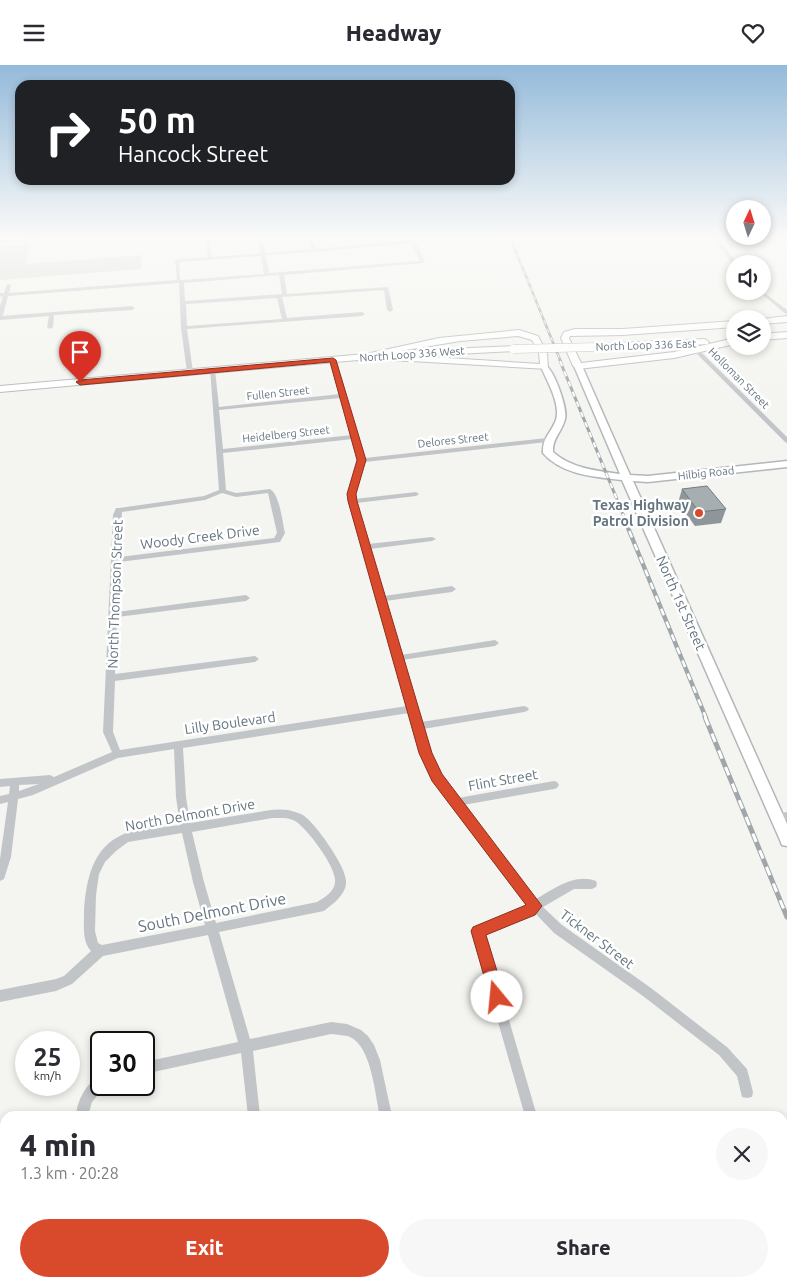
<!DOCTYPE html>
<meta charset="utf-8">
<style>
:root{--surface:#fff;--page:#f7f7f7;--text:#2b2b33;--muted:#7c7c81;--accent:#d9492b}
body{margin:0;font-family:Ubuntu,sans-serif;background:var(--page);color:var(--text);height:100vh;display:flex;flex-direction:column;font-size:19px;white-space:nowrap}
*{box-sizing:border-box;margin:0}
p{font-size:16px;color:var(--muted)}
.icon{flex:none;width:28px;height:28px;fill:none;stroke:currentColor;stroke-width:2;stroke-linecap:round;stroke-linejoin:round}
.map{position:relative;flex:1;overflow:hidden}
.details{position:absolute;left:0px;top:1046px;width:788px;height:176px;display:flex;flex-direction:column;background:var(--surface);border-radius:15px 15px 0 0;box-shadow:0 2px 8px #0003}
.details>*{flex:none}
.guide{position:absolute;left:15px;top:15px;width:500px;height:105px;border-radius:15px;box-shadow:0 2px 8px #0003;background:#202124;color:#fff;overflow:hidden}
.needle{width:32px;rotate:4deg}
.fabs{position:absolute;left:726px;top:135px;display:grid;gap:10px}
.fabs a{display:grid;place-items:center;width:45px;height:45px;border-radius:50%;background:var(--surface);box-shadow:0 2px 8px #0003;font-size:25px}
.speed{position:absolute;left:15px;top:966px;display:flex;gap:10px;font-size:25px;font-weight:700;text-align:center}
.speed>*{display:grid;place-content:center;width:65px;height:65px;border-radius:50%;background:var(--surface);box-shadow:0 2px 8px #0003;line-height:1}
.speed small{font-size:12px;font-weight:400}
.speed .limit{border:2px solid #111;border-radius:8px;background:#fff;color:#111}
.pin{position:absolute;display:grid;place-items:center;width:42px;height:42px;color:#fff;margin:-51px -21px;border-radius:50% 50% 50% 0;rotate:-45deg;box-shadow:0 0 5px #0007}
.pin .icon{rotate:45deg}
.me{position:absolute;width:55px;margin:-28px;rotate:343deg;stroke-linejoin:round;filter:drop-shadow(0 0 4px #0008)}
.turn{display:flex;align-items:center;gap:18px;height:105px;padding:0 20px;font-size:22px}
.turn .icon{width:65px;height:65px;stroke-width:2.5}
.turn b{display:block;font-size:35px;line-height:42px}
.round{display:grid;place-items:center;flex:none;width:52px;height:52px;border-radius:26px;background:var(--page)}
.head{display:flex;align-items:center;justify-content:space-between;height:85px;padding:0 20px}
h1{font-size:30px;font-weight:800;line-height:38px}
.cta{display:flex;gap:10px;margin-top:auto;padding:10px 20px}
.cta a{flex:1;height:58px;border-radius:30px;background:var(--accent);color:#fff;font-size:20px;font-weight:800;line-height:58px;text-align:center}
.cta a+a{background:var(--page);color:var(--text)}
header{display:flex;justify-content:space-between;align-items:center;height:65px;padding:0 20px;background:var(--surface);font-size:22px;font-weight:800}
.map>svg:first-child{display:block}
</style>
<header><svg class="icon" aria-label="menu" viewBox="0 0 24 24"><path d="M4 6h16M4 12h16M4 18h16"/></svg>Headway<svg class="icon" aria-label="heart" viewBox="0 0 24 24"><path d="M12 20l-8-8c-3-5 5-10 8-4 3-6 11-1 8 4z"/></svg></header>
<div class="map">
<svg width="787" height="1222" viewBox="0 0 787 1222">
<rect width="100%" height="100%" fill="#f4f4f0"/>
<path fill="#d5dbd1" d="M29,179l-3,20 115,-9v14l-141,11v-34z"/>
<g fill="none" stroke-linecap="round" stroke-linejoin="round">
<defs>
<path id="secondary" d="M575,299l7,2 48,109 18,1 139,-15v6l-139,15 -15,-1 154,343v22l-5,-1 -2,-5 -158,-360c-26,-3 -60,-5 -79,-27 -1,-15 8,-20 13,-33 5,-16 -9,-39 -15,-53l4,-2c9,4 23,44 20,54 -3,13 -13,19 -12,33 18,16 43,19 67,22l-46,-108z"/>
<path id="primary" d="M787,251v6l-25,2v-5z
M735,256v6l-112,8 -53,1 -1,2 12,25 93,-11 61,-14v6l-61,14 -96,11 -5,-3 -12,-28 3,-6 11,-3h48z
M519,265l19,6 9,17 1,16 -137,-8 -53,-1 -358,32v-6l366,-32 73,-16zM518,271l14,4 7,13 1,11 -123,-8 99,-5v-4l-3,-1 -113,5 60,-10z
M787,267v6l-25,2v-6z
M705,274l4,3 -1,2 -110,6 -4,-3 4,-3z"/>
</defs>
<use href="#secondary" stroke="#b2b7ba" stroke-width="3"/>
<use href="#primary" stroke="#b2b7ba" stroke-width="2"/>
<path fill="#c2c5c8" fill-rule="evenodd" d="M47,172h26l-73,6v-2z
M206,172h4l2,20 49,-4 -3,-16h4l3,16 46,-4 -3,-12h4l4,12 97,-9 2,1 10,21 -2,1 -139,12 3,19 101,-7 5,23 -3,2 -3,-2 -3,-20 -102,7 5,21 75,-6 3,2 -3,2 -175,13 6,43 -3,2 -3,-2 -6,-44 -2,-45 -171,13 -5,19 -2,1 131,-10 3,2 -3,2 -78,5 -1,12 -3,2 -3,-2 2,-11 -49,4v-14l3,-10 -3,1v-4h4l3,-9 4,1 -2,8 168,-13 -2,-20 33,-3zM411,178l9,18 -151,12 -3,-18 48,-3zM261,191l3,18 -82,6 -2,-1 -1,-17zM279,210l3,19 -97,7 -1,-18zM277,233l5,21 -95,7 -1,-22z
M713,172h5l19,27 -4,1z
M758,226h4l25,19v5z
M695,285h4l88,87v6l-2,-1 -90,-90z
M333,293l3,2 29,98 182,-20 3,2 -3,2 -182,20 -11,32 1,5 61,-7 3,2 -3,2 -60,7 12,41 64,-7 4,2 -4,2 -62,8 14,47 68,-10 4,3 -4,3 -67,9 16,54 94,-15 4,3 -4,3 -93,14 19,62 103,-16 3,1 2,2 -2,2 -3,1 -101,17 7,24 11,22 17,23 96,-17 3,1 2,3 -2,3 -3,1 -91,16 73,94c18,-10 38,-26 60,-18l1,3 -1,3 -4,2h-18l-31,18 19,18 89,63 76,59 20,22 6,23 -1,5 -5,1 -5,-1 -5,-21 -18,-21 -76,-59 -89,-63 -19,-20 -51,21 53,182h-12l-53,-185 2,-4 54,-22 -94,-124 -14,-28 -11,-40 -226,35 3,49 4,26c19,-3 38,-6 57,-9 13,-2 28,-6 41,-4 5,1 11,3 15,5 12,8 43,51 43,66 1,13 -13,23 -22,30l-105,21 31,107 81,-17 16,2 14,6 7,6 6,9 6,15 12,56h-12c-5,-20 -8,-69 -30,-79 -5,-2 -13,-2 -19,-3l-78,17 7,65h-12l-7,-63 -97,21v-12l94,-20 -30,-107 -105,21 -31,28 -16,7 -56,11v-12l56,-11 8,-3 27,-25c-9,-9 -7,-27 -7,-40 2,-30 8,-64 40,-77 13,-5 41,-7 56,-9l-4,-28 -2,-48 -56,9 -85,37 -15,4 -7,58 -7,22 -4,2v-22l8,-57 -8,2v-8l9,-2 1,-8 -10,1v-8l50,-4 4,2 58,-25 -9,-20 10,-217 3,-7h3l85,-12 15,-6 -9,-121 5,1 4,37 121,-13 -10,-34zM341,333l11,37 -129,14 -4,-39zM353,374l6,21 -11,34v7l59,205 -287,44 -7,-18 2,-51 140,-19 4,-3 -4,-3 -140,18 2,-57 129,-16 4,-3 -4,-3 -129,17 2,-50 161,-20 5,-9c-3,-12 -5,-38 -15,-44l-34,4 -10,-3 -3,-37zM222,428l14,4 32,-4 9,40 -3,5 -155,19 3,-45 83,-12zM39,719l-20,7v-6zM272,753c7,0 17,-1 23,3 12,7 42,47 40,61 0,9 -11,16 -18,20l-101,21 -12,-41 -12,-50zM182,768l11,49 12,43 -103,20 -4,-2 -3,-12 1,-36 3,-21 6,-12 11,-11 12,-9z
M787,747v8l-10,1 -4,-1 -1,-3 1,-3z
M101,1011v9h5l-14,17 -4,14h-12c1,-15 10,-34 25,-40z
M5,1092v14l-5,1v-14z
M262,1218h14l1,4h-14z"/>
<use href="#secondary" fill="#fff" fill-rule="evenodd"/>
<use href="#primary" fill="#fff" fill-rule="evenodd"/>
<defs>
<path id="rail-far3" d="M510,172l51,125"/>
<path id="rail-far2" d="M560,296l65,158"/>
<path id="rail-far1" d="M624,453l82,200"/>
<path id="rail" d="M705,652l82,200"/>
</defs>
<use href="#rail-far3" stroke="#a0a7ab" stroke-width="2.5"/>
<use href="#rail-far2" stroke="#a0a7ab" stroke-width="3"/>
<use href="#rail-far1" stroke="#a0a7ab" stroke-width="4.5"/>
<use href="#rail" stroke="#a0a7ab" stroke-width="5"/>
<use href="#rail-far3" stroke="#fff" stroke-width="1" stroke-dasharray="4.5" stroke-linecap="butt"/>
<use href="#rail-far2" stroke="#fff" stroke-width="2" stroke-dasharray="5.5" stroke-linecap="butt"/>
<use href="#rail-far1" stroke="#fff" stroke-width="2.5" stroke-dasharray="7" stroke-linecap="butt"/>
<use href="#rail" stroke="#fff" stroke-width="3" stroke-dasharray="9" stroke-linecap="butt"/>
<defs>
<path id="primary-bridge" d="M513,284l85,-2"/>
</defs>
<use href="#primary-bridge" stroke="#b2b7ba" stroke-width="9" stroke-linecap="butt"/>
<use href="#primary-bridge" stroke="#fff" stroke-width="8"/>
</g>
<path fill="#8f9699" d="M682,424l44,20 -5,14 -26,3 -17,-23z"/>
<path fill="#a6aeb2" stroke="#747a7d" d="M707,421l19,23 -27,3 -17,-23z"/>
<linearGradient id="sky" x2="0" y2="1"><stop stop-color="#94bada"/><stop offset="0.5" stop-color="#fafaf8"/><stop offset="1" stop-color="#fafaf8" stop-opacity="0"/></linearGradient>
<rect width="787" height="343" fill="url(#sky)"/>
<path fill="#d9492b" stroke="#8d2f1c" d="M333,293l3,2 30,100 -10,34 1,7 75,252 10,21 100,132 -7,9 -49,20 19,62 -2,5 -6,2 -5,-2 -2,-5 -19,-66 2,-4 53,-22 -94,-124 -13,-28 -71,-252 -1,-7 10,-34 -27,-98 -250,23 -4,-3 4,-2z"/>
<circle fill="#d9492b" stroke="#fff" stroke-width="2" cx="699" cy="448" r="5"/>
<g text-anchor="middle" stroke-width="5" stroke-linejoin="round" paint-order="stroke">
<g font-size="11" fill="#647580" stroke="#fff">
<text transform="translate(646 280) rotate(-2)" y="4">North Loop 336 East</text>
<text transform="translate(412 289) rotate(-4)" y="4">North Loop 336 West</text>
<text transform="translate(739 313) rotate(45)" y="4">Holloman Street</text>
<text transform="translate(278 328) rotate(-6)" y="4">Fullen Street</text>
<text transform="translate(286 369) rotate(-6)" y="4">Heidelberg Street</text>
<text transform="translate(453 375) rotate(-6)" y="4">Delores Street</text>
<text transform="translate(706 408) rotate(-6)" y="4">Hilbig Road</text>
</g>
<g font-size="14" font-weight="bold" fill="#647580" stroke="#fff" text-anchor="end">
<text x="689" y="445">Texas Highway<tspan x="689" dy="16">Patrol Division</tspan></text>
</g>
<g font-size="14" fill="#647580" stroke="#fff">
<text transform="translate(200 472) rotate(-7)" y="5">Woody Creek Drive</text>
<text transform="translate(115 529) rotate(-88)" y="5">North Thompson Street</text>
<text transform="translate(681 538) rotate(66)" y="5">North 1st Street</text>
<text transform="translate(230 658) rotate(-8)" y="5">Lilly Boulevard</text>
<text transform="translate(503 715) rotate(-10)" y="5">Flint Street</text>
<text transform="translate(190 750) rotate(-10)" y="5">North Delmont Drive</text>
<text transform="translate(597 874) rotate(37)" y="5">Tickner Street</text>
</g>
<g font-size="16" fill="#647580" stroke="#fff">
<text transform="translate(212 847) rotate(-11)" y="6">South Delmont Drive</text>
</g>
</g>
</svg>
<div class="fabs">
<a><svg class="needle" viewBox="-14 -14 28 28"><path d="M0-13l5 13h-10z" fill="#e53935"/><path d="M0 13l5-13h-10z" fill="#7c7c81"/></svg></a>
<a><svg class="icon" aria-label="sound" viewBox="0 0 24 24"><path d="M4 9h4l5-4v14l-5-4H4zM17 9q2 3 0 6"/></svg></a>
<a><svg class="icon" aria-label="layers" viewBox="0 0 24 24"><path d="M12 4l9 5-9 5-9-5zM3 14l9 5 9-5"/></svg></a>
</div>
<div class="speed"><div>25<small>km/h</small></div><div class="limit">30</div></div>
<div class="pin" style="left:80px;top:317px;background:#d93025"><svg class="icon" aria-label="arrive" viewBox="0 0 24 24"><path d="M6 21V4h12l-3 4 3 4H6"/></svg></div>
<svg class="me" style="left:497px;top:932px" viewBox="-20 -20 40 40"><circle r="19" fill="#fff"/><path d="M0-13L10 11 0 6-10 11z" fill="#d9492b"/></svg>
<div class="guide">
<div class="turn"><svg class="icon" aria-label="right" viewBox="0 0 24 24"><path d="M7 20v-9h11M14 6l5 5-5 5"/></svg><div><b>50 m</b>Hancock Street</div></div>
</div>
<section class="details">
<div class="head"><div><h1>4 min</h1><p>1.3 km · 20:28</p></div><a class="round"><svg class="icon" aria-label="close" viewBox="0 0 24 24"><path d="M6 6l12 12M18 6L6 18"/></svg></a></div>
<div class="cta"><a>Exit</a><a>Share</a></div>
</section>
</div>
